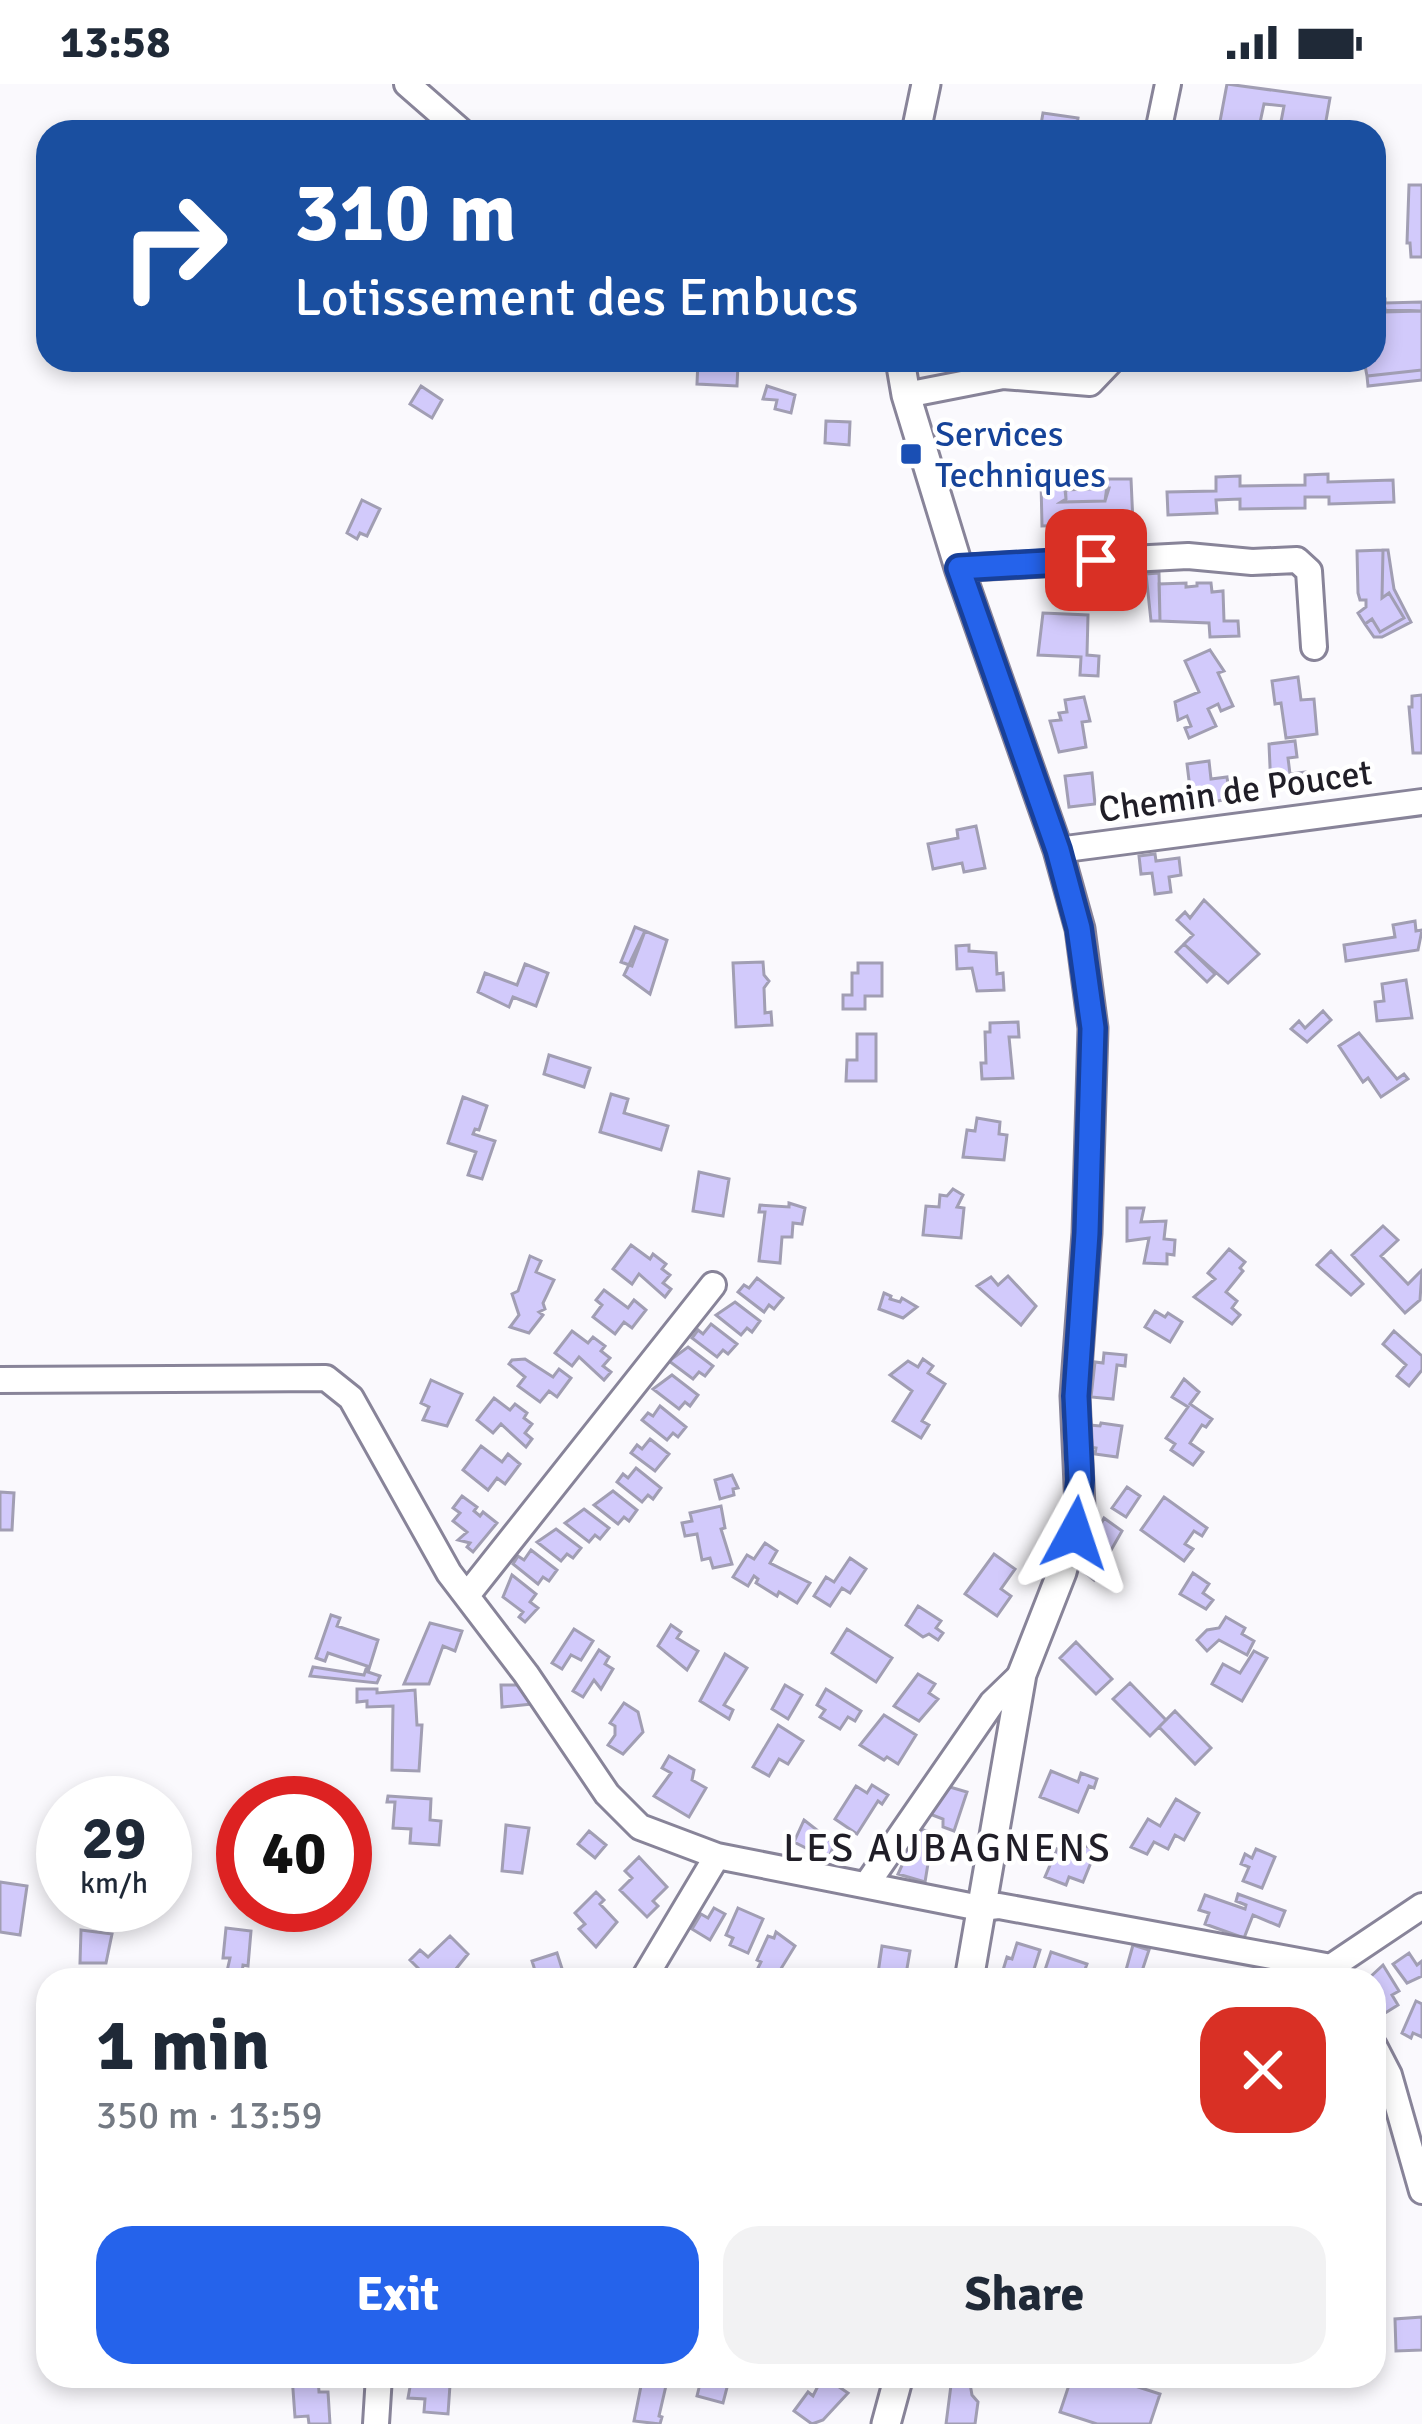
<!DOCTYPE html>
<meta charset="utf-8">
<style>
:root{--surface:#fff;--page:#f2f2f3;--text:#1f2937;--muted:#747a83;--accent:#2563eb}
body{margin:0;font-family:Signika,sans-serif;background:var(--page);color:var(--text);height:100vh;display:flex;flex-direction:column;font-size:45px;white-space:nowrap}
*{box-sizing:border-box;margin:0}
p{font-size:39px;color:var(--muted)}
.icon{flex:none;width:66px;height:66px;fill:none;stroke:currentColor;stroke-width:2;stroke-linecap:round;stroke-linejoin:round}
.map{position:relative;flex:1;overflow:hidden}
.sheet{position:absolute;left:36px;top:1884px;width:1350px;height:420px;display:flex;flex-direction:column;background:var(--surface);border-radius:36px;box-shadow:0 6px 18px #0003}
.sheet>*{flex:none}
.top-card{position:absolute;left:36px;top:36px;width:1350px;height:252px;border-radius:36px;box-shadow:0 6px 18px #0003;background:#1a4fa0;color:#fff;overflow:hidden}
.speed{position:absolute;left:36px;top:1692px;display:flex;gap:24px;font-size:60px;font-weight:700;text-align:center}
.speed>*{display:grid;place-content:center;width:156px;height:156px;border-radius:50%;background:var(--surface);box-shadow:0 6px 18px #0003;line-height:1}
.speed small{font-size:30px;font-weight:400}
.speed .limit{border:18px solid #d22;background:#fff;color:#111}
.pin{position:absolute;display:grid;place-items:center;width:102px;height:102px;color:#fff;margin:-51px;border-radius:24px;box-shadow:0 6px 18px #0006}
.me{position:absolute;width:132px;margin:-66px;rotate:5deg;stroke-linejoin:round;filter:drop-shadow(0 0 9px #0008)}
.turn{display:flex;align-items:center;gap:42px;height:252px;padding:0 60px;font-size:54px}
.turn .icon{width:156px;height:156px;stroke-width:2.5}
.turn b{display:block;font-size:84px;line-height:102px}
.round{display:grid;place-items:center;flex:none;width:126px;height:126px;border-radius:36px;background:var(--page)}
.summary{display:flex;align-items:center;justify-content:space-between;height:204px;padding:0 60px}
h1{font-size:72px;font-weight:800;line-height:90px}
.action{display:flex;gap:24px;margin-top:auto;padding:24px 60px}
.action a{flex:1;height:138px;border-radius:36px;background:var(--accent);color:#fff;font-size:48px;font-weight:800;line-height:138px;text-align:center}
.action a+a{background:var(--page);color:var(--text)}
.status{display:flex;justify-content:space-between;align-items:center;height:84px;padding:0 60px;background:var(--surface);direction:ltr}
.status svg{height:33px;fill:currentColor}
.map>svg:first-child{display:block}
</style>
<div class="status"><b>13:58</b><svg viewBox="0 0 49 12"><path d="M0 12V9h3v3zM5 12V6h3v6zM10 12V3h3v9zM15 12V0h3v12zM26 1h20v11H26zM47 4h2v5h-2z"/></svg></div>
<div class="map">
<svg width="1422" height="2340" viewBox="0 0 1422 2340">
<rect width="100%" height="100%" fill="#faf9fd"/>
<path fill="#d2cafb" stroke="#a19eb3" stroke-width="3" d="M1227,0l103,14 -6,34h-45l5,-26 -20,-2 -6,28h-40z
M1043,29l35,5 -2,14h-54v-5l18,3z
M1409,101h13v72h-11l-1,-14h-3z
M1374,215h11v4l37,-1v9l-37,1v-3h-11z
M1374,225l48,2v59l-55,6 -3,-16h10z
M698,276l40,4 -1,22 -40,-2z
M1422,286v10l-54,6 -1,-10z
M421,302l21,14 -10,18 -22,-14z
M767,302l28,9 -4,18 -16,-4 2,-9 -14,-1z
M826,337l24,1 -1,23 -24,-2z
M1328,390v8l65,-2 1,22 -65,2v-7h-24v11l-65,1v-10l-24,1 1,13 -49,2 -1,-23 49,-1v-14l24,-1v10l65,-1v-10z
M1108,395h23l2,44 -91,3 -1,-45 24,-1 1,19 -5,3 44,-1z
M1109,404l-4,13 -44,1 5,-3 -1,-9z
M362,416l18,9 -13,27 -7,-3 -3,6 -10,-6z
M1383,466h5l6,39 17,33 -29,15h-8l-9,-13 7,-5 8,13 24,-14 -15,-25 -7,5z
M1383,466l-1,48 7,-5 15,25 -24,14 -8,-13 -7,5 -7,-11 8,-6v-7h-6l-2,-7 -1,-42z
M1159,489l1,48h-9l-5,-47z
M1186,499v4l11,-1v-3h14l1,9 11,-1 1,30h14l1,15 -29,1 -1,-14 -49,-2 -1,-37z
M1043,529l45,2 -1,40 12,1 -1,20 -18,-1 1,-18 -43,-2z
M1210,566l14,21 -6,2 15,33 -12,5 -3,-7 -10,5 8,17 -27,12 -4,-10 6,-2 -4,-10 -9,4 -3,-18 24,-10 -14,-31z
M1298,593l3,23 13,-1 3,35 -31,4 -5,-35 -6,1 -3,-23z
M1422,611v58h-9l-4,-46h3v-11z
M1084,613l6,24 -8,1 4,25 -27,5 -9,-31 11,-1 -2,-7 8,-1 -2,-12z
M1295,657l2,16 -9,1 2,16 16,-2 2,12 -37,5 -2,-45z
M1209,677l2,18 16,-2 3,22 -38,6 -5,-41z
M1092,689l3,31 -26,3 -4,-31z
M976,742l9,42 -21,4 -2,-9 -29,6 -5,-25 30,-6 -1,-8z
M1155,770l1,7 23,-3 2,17 -12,2 2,15 -16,2 -3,-21 -11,1 -2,-18z
M1204,816l55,54 -31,29 -44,-39 9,-9 -16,-15 8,-8 5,6z
M1415,837l1,10 6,-1 -4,20 -72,11 -2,-16 51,-8 -2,-12z
M635,843l10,4 -13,35 -11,-4z
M645,847l22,9 -17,54 -26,-19z
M1184,860l31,30 -8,8 -31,-30z
M969,861v6l27,2 1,21 6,-1 1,17 -27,1 -5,-23 -15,1 -1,-23z
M763,878l1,13 5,6 -5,7 1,25 6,-1 1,13 -36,2 -3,-64z
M858,879h24v33h-17v13h-22v-14h9v-22h6z
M525,880l23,9 -12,33 -23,-9 -4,10 -31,-15 7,-19 32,12z
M1406,896l6,38 -35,3 -2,-19 9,-1 -2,-17z
M1323,927l8,9 -24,22 -16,-13 8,-8 6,7z
M1018,938l1,15h-10l4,41 -31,1 -1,-16h5l-1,-31h5v-9z
M1359,949l38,46 7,-5 4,5 -27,18 -13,-19 -5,4 -24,-36z
M857,950h19v47h-30l1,-21h10z
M549,971l41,13 -6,19 -40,-13z
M611,1010l17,5 -4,14 44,13 -7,24 -61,-18z
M463,1013l24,9 -8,24 -4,-1 -2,5 22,7 -13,38 -14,-4 8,-23 -28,-9z
M977,1034l23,4 -1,12 8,1 -3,25 -41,-3 4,-27 8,1z
M699,1088l30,7 -6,37 -30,-5z
M953,1105l10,6 -6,12 7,1 -3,30 -38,-3 3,-29 13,1 1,-12 7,1z
M789,1119l16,5 -3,16 -9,-1 -1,14h-10l-2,26 -21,-2 6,-49h-6l1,-7 29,2z
M1127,1124h17l-3,14 25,-1 -2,18 11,1 -1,15 -7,-1v10l-23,-1 5,-25 -22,3z
M1383,1142l15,14 -17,16 27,28 14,-14 -2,30 -15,13 -53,-58z
M631,1161l19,14 3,-5 13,10 -4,5 8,6 -7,8 8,6 -6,8 -26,-23 -7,10 -19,-15z
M1229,1165l16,13 -5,6 3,3 -17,21 11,9 -5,7 8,7 -8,9 -38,-27 21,-18 -7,-6z
M1331,1167l32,33 -12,11 -34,-30z
M530,1172l11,5 -5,11 18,8 -11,23 2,6 -6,3 4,3 -14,18 -19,-6 9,-12 -7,-21 6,-3z
M1008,1192l28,30 -15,19 -44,-39 14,-9 7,8z
M757,1194l26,20 -9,11 -5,-4 -5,7 -26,-20 6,-7 5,3z
M604,1206l24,18 6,-8 12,10 -14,18 -8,-6 -9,12 -22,-17 9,-12 -6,-5z
M884,1209l7,3 -1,3 10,3 2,-4 15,9 -14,11 -24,-9z
M735,1218l25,19 -8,11 -5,-4 -6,7 -25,-20z
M1155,1227l10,6 3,-4 14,9 -12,20 -25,-15z
M711,1240l26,20 -9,10 -5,-4 -6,7 -25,-19 6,-8 5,4z
M572,1247l16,12 5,-6 12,9 -4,5 9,7 -7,8 8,6 -7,8 -25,-23 -7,9 -17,-13z
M1394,1247l28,25v14l-13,16 -12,-10 9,-11 -23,-21z
M688,1263l25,19 -8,10 -6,-4 -6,7 -24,-18z
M1104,1269l22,2 -1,11 -8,-1 -4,34 -22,-2 4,-35 8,1z
M525,1275l28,18 6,-8 12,9 -14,19 -8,-6 -9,11 -22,-16 7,-9 -16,-13 3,-4z
M923,1275l10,7 -5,7 17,11 -23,37 7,4 -8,13 -28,-17 19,-30 -22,-16 18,-14 10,6z
M672,1291l26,20 -8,11 -5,-4 -6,7 -26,-20z
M1184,1295l15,13 -9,12 22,15 -6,8 -4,-2 -12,18 13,9 -10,13 -22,-15 4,-6 -9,-6 22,-31 -16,-10z
M431,1296l31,14 -15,32 -24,-6 6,-13 -8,-4z
M494,1314l16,12 5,-6 12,9 -3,5 8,6 -7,9 7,6 -6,8 -25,-23 -8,9 -16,-13z
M660,1322l26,21 -8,10 -5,-4 -6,7 -25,-20 6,-7 5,3z
M1101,1339l21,3 -5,31 -22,-3 1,-6 -6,-1 -1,-22 11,1z
M650,1355l19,15 -14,17 -24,-18 6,-8 5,4z
M481,1362l21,16 6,-8 12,10 -15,20 -8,-6 -9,12 -25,-20z
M636,1384l25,20 -8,11 -5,-4 -6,7 -25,-20 6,-8 5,4z
M732,1391l6,13 -5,1 1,6 -14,4 -5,-19z
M1127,1403l13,9 -14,21 -14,-9z
M613,1407l24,19 -8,11 -5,-4 -6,7 -24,-19z
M0,1408l14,1 -2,37h-12z
M462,1412l15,11 -3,4 6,5 3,-4 14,11 -24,29 -6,-5 3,-4 -12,-3 9,-8 -14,-11 7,-8 -7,-5z
M1164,1413l43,31 -5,8 -8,-5 -9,13 8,5 -9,12 -43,-31z
M721,1422l4,22 -4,1 11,35 -19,4 -3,-10 -8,2 -5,-26 -12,2 -3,-13 10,-2 -2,-8z
M584,1425l25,19 -9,11 -5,-4 -6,7 -24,-19z
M1104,1434l18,13 -28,49 -16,-13z
M556,1445l25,19 -8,10 -6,-4 -6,7 -24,-19z
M765,1459l12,8 -7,12 40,20 -13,20 -18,-11 -2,4 -21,-13 2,-4 -4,-3 -6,10 -15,-9 14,-22 7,4z
M531,1466l26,20 -8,11 -6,-4 -5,7 -25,-20 5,-8 6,4z
M994,1470l21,15 -14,20 10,7 -14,20 -32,-22z
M850,1474l16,11 -16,24 -8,-5 -12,18 -16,-10 12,-19 8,5z
M1193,1489l16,11 -6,9 10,7 -7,9 -26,-15z
M512,1491l24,19 -6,8 8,6 -13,14 -6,-5 4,-5 -20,-15z
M918,1522l23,15 -5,7 7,5 -5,7 -9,-6 -6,3 -17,-12z
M331,1531l9,3 -3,8 41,14 -10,32 12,4 -3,7 -67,-7 3,-9 51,8 3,-9 -39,-13 -3,8 -9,-3z
M1226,1533l19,11 -3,6 12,7 -7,14 -28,-15 -12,11 -10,-11 10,-10 12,-2z
M430,1539l32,8 -7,20 -12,-5 -14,38h-25z
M671,1541l10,7 -4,6 21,13 -11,19 -29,-24z
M574,1545l19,12 -12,19 -10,-5 -9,14 -10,-6z
M847,1545l45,29 -16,24 -44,-29z
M1076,1558l36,37 -16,15 -36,-36z
M599,1566l10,7 -4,7 8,5 -12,20 -7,-9 -11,17 -10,-6z
M1254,1567l13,7 -25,43 -30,-17 11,-20 17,9z
M725,1570l22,14 -23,37 9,5 -4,9 -29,-18z
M918,1590l17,10 -6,9 9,6 -19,22 -25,-15z
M1130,1599l36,37 -16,16 -37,-37z
M501,1601h17l14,19 -30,3z
M785,1601l17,10 -14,24 -16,-10z
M357,1605h20v4l38,-3 2,35h5l-3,46 -27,-1 1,-64 -26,1v-6l-10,1z
M826,1605l35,22 -6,10 -7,-4 -8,12 -20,-12 5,-7 -8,-5z
M624,1619l14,9 5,20 -20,22 -15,-9 7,-10v-9l-5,-3z
M1175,1627l36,37 -16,16 -36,-37z
M884,1631l32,20 -18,29 -11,-7 -3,3 -24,-15z
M778,1641l25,16 -15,23 -9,-5 -10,17 -16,-9z
M669,1672l25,14 -2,10 14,8 -17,29 -35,-21 17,-23 -9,-5z
M1051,1687l27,11 3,-9 16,6 -3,9 -5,-2 -11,26 -38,-15z
M872,1701l16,10 -6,9 -4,-3 -21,33 -22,-15 21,-33 11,7z
M943,1701l24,7 -13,39 -11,-4v-8l-21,-8z
M388,1712l43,3 -1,21 11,1 -2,24 -29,-2 1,-14 -18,-1 2,-26h-8z
M1176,1715l23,14 -15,27 -9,-5 -7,14 -14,-7 -7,12 -16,-7 17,-28 12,7z
M804,1736l13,10 -1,4 19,9 -7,16 -34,-17z
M506,1741l23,3 -7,45 -20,-2z
M911,1742l22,7 -8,49 -27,-8 6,-13 -8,-2z
M589,1747l17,14 -11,13 -17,-14z
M1074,1757l22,9 -13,32 -14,-5 -3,8 -21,-8 12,-28 11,5z
M1256,1765l19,8 -13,31 -19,-7 6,-14 -8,-3 4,-10 7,4z
M639,1773l28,30 -14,14 5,5 -11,11 -27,-27 12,-12 -7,-7z
M0,1798l27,4 -7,49 -20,-3z
M596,1808l8,8 -4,4 17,18 -21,25 -17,-18 6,-5 -10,-11z
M1238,1810l47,17 -6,15 -26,-11 -9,23 -39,-14 4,-11 -10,-3 6,-15 40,14 1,-4 -10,-4z
M714,1824l11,6 -15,26 -18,-11 9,-15 7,4z
M738,1824l25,11 -15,34 -18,-8 3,-7 -7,-3z
M226,1844l25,3 -3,35 -5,-1 -2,15h-16l5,-22h-7z
M81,1846l31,4 -6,29h-26z
M776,1848l19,14 -21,34h-12l-8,-4 7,-14 -4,-2 11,-24 6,2z
M450,1852l18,18 -21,26h-17l-20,-20 10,-10 8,7z
M1017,1859l23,7 -7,22 -6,-2 -3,10h-24l7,-23 5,2z
M1133,1861l16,5 -8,24 8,3 -1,3h-19l3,-8 -6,-2z
M882,1862l28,5 -5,29h-28z
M1051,1868l36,12 -6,16 -38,-4z
M557,1869l8,25 4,2h-31l-6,-19z
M1409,1869l8,12 5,-4v15l-15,7 -14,-19z
M1383,1881l16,26 -7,4 6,10 -16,10 -8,-14v-21h-7z
M1416,1917l6,3v33l-9,-4 -2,5 -9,-5z
M1422,2233v33l-26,1 -1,-32z
M292,2292h26l1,16h9l2,32h-21l-1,-8 -13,1z
M412,2292h21v8l17,1 -2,29 -24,-2 1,-13 -17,-1z
M643,2292l25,1 -9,39 3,1 -2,7 -26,-3z
M702,2292h28l-7,27 -26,-7z
M823,2292l25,17 -25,27 -11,4 -18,-13 14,-19 5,4z
M1072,2292h32l56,18 -10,30h-53l-37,-12z
M969,2294l3,17 6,7 -3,22h-29l5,-39z"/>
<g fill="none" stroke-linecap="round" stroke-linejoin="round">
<defs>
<path id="minor" d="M407,0l55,48
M1158,48l10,-48
M906,311l97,-19 87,7 22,-23
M959,484l229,-12 64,6 45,-2 12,11 5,76
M1058,766l364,-48
M0,1296l326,-2 25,20 98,175 77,101 81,120 33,33 77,29 263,52 19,-2 332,61 91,-61
M468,1510l245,-309
M867,1800l125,-181 30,-29
M643,1896l74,-124
M1374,1962l15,29 33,116
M376,2340l3,-48"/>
<path id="tertiary" d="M916,48l10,-48
M900,276l6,35 53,173 99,282 22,79 13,99 -6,205 -12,163 5,111 -18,65 -40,102 -53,306
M886,2340l13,-48"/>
</defs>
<use href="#minor" stroke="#888499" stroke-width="30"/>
<use href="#tertiary" stroke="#888499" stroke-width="33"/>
<use href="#minor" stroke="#fff" stroke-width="24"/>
<use href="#tertiary" stroke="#fff" stroke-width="27"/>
</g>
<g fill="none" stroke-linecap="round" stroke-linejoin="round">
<defs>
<path id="route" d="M1075,1449l5,-53 -4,-84 11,-163 6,-205 -14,-100 -21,-78 -99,-282 137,-8"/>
</defs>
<use href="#route" stroke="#184099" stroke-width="30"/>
<use href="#route" stroke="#2563eb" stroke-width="21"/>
</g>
<rect fill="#1a4fb4" stroke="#fff" stroke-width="4.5" x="899" y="358" width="24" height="24" rx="6"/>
<g text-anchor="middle" stroke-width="9" stroke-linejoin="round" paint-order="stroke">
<g font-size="36" fill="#164399" stroke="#fff" text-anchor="start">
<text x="935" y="362">Services<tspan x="935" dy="41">Techniques</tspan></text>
</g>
<g font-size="36" fill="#201e27" stroke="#fff">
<text transform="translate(1235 706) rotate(-8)" y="13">Chemin de Poucet</text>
</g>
<g font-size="39" letter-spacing="3" fill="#201e27" stroke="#fff">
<text x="948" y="1777">LES AUBAGNENS</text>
</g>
</g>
</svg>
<div class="speed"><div>29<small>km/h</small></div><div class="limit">40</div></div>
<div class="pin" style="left:1096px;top:476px;background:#d93025"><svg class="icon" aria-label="arrive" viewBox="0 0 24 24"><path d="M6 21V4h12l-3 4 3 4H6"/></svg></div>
<svg class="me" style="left:1075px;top:1449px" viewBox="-20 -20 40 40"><path d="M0-17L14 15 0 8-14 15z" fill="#2563eb" stroke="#fff" stroke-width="4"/></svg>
<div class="top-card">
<div class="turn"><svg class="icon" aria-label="right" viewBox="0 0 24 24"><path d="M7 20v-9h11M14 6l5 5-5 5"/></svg><div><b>310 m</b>Lotissement des Embucs</div></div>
</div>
<section class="sheet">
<div class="summary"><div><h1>1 min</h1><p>350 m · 13:59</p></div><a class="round" style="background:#d93025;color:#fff"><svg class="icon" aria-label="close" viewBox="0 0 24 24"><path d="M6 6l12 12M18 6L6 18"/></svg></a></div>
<div class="action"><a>Exit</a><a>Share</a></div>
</section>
</div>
